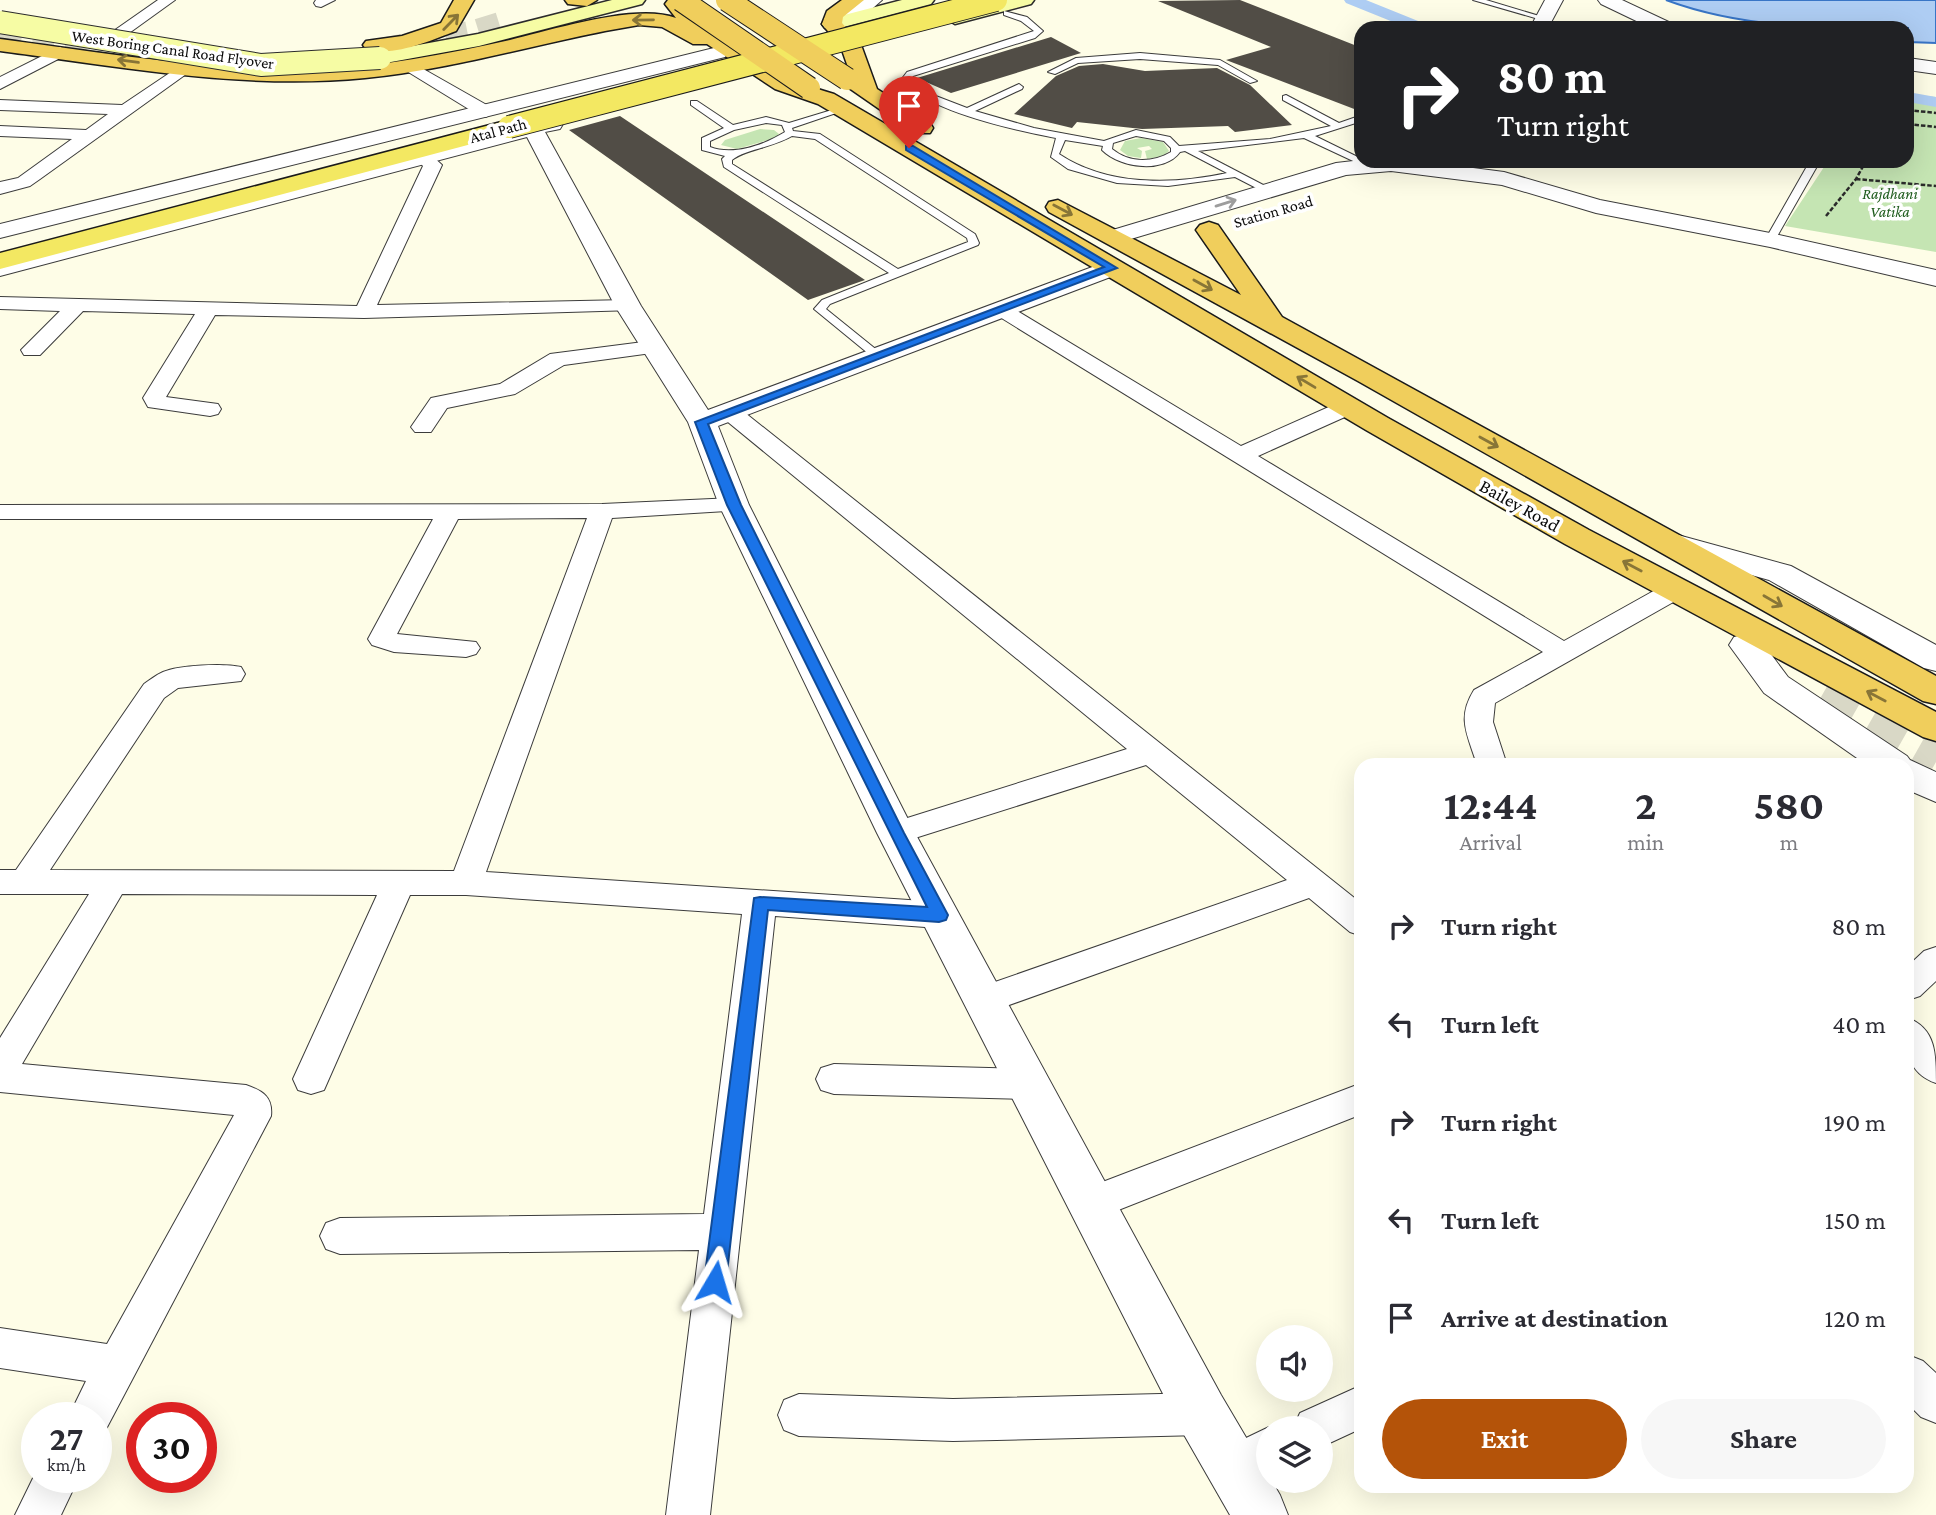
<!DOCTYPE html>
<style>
:root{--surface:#fff;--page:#f7f7f7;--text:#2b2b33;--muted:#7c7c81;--accent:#b45309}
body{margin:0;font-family:"Crimson Pro",serif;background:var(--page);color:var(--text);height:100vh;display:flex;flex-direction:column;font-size:26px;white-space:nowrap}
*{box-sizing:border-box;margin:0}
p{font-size:23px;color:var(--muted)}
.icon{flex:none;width:38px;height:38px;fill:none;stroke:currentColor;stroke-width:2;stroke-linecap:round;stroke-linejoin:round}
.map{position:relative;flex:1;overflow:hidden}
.side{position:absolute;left:1354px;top:758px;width:560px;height:735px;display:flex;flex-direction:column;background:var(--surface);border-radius:21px;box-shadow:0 7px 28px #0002}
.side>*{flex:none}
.top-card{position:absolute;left:1354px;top:21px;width:560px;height:147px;border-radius:21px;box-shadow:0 7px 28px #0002;background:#202124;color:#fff;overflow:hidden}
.fabs{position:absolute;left:1256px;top:1325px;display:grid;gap:14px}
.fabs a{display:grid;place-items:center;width:77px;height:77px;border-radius:50%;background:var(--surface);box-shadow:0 7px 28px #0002;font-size:35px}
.speed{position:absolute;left:21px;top:1402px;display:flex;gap:14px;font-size:35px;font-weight:700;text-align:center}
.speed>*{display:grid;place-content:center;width:91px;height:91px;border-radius:50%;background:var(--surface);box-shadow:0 7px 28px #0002;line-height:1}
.speed small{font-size:18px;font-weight:400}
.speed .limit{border:10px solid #d22;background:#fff;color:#111}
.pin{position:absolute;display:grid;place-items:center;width:60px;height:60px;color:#fff;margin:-72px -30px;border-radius:50% 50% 50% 0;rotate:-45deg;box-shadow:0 0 7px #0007}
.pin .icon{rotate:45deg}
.me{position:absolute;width:77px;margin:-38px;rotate:7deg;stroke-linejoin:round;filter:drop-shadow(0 0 5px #0008)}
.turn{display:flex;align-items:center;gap:24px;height:147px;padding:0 28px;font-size:32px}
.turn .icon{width:91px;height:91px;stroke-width:2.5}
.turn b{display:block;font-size:49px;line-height:60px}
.eta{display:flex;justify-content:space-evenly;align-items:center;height:119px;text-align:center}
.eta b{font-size:42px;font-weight:700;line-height:49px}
.cta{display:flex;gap:14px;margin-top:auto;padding:14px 28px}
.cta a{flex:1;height:80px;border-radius:42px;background:var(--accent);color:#fff;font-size:28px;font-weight:700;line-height:80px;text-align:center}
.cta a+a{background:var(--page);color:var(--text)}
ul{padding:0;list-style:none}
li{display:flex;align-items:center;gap:21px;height:98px;padding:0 28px}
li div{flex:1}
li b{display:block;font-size:26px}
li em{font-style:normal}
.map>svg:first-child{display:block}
</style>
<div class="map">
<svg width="1936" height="1515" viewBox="0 0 1936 1515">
<rect width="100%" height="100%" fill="#fefde7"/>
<path fill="#c5e5b3" d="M1908,94l28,3v155l-151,-26 43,-65h80z
M760,129l14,1 5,4 -4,4 -38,11 -16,-4 4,-5z
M1141,138l22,4 6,9 -6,5 -16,3 -2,-8 7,-2 -3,-3 -12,2 5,3 -1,7 -13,-2 -8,-6 5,-9z"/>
<path fill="#aecdf3" stroke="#3875c6" stroke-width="2" d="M1666,0h270v43l-28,-1v-14c-83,0 -164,1 -242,-28z"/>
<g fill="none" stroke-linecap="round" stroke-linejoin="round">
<path fill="#aecdf3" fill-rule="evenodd" d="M1344,0h22l62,25 2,3h-22l-62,-25z
M1908,92l28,5v10l-28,-5z"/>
</g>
<path fill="#514d46" d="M1240,0l122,48v64l-136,-52 45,-13 -113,-46z
M1051,37l30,16 -130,40 -34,-15z
M1103,64l42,7 72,-3 33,17 42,40 -57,7 -7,-6 -86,3 -65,-7 -5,6 -58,-14 42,-38 23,-10z
M620,116l245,164 -57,20 -239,-170z"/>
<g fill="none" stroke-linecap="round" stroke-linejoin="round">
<path stroke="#d9d8c6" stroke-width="37" stroke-dasharray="37 18" stroke-linecap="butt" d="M1821,697l115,65"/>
<path stroke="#d9d8c6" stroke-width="22" stroke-dasharray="22 11" stroke-linecap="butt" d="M0,34l102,15
M381,49l93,-18 32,-10"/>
<defs>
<path id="service" d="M1473,0h13l60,18 -4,2z
M1004,11l23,6 16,14 -8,7 -122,38 -3,4 18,13 39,15 52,-24 4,3 -1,2 -47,22 59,17 70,13 32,-11 34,7 9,9 91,-7 61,-13 -48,-26v-4l3,-1 53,28 23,-8v6l-47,15 59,29 -8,2 -62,-29 -106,13 71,37v4l-3,1 -31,-16 -67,9 -51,-3 -49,-14 -17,-12 5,-19c-41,-8 -127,-26 -155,-58l6,-8 127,-41 -13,-10 -17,-6zM1136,136l28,5 7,7v4c-19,11 -42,11 -59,-3l1,-6zM1065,140l38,6 -1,4c18,18 62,24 78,2l5,-1 42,22c-55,12 -120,13 -168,-19z
M1140,53l80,7 37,21 -7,2 -32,-18 -78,-6 -62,4 -23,11 -7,-2 28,-14z
M691,101h6l36,24 33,-8 23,6 56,-17v4l-53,18 1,3 27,3 155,100 4,9 -1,2 -148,59 -4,5 57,46v4h-8l-61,-50 8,-9 67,-27 -165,-106 -2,-8 3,-3 -23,-6v-12l22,-10 -33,-23zM766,123l16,2 3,7c-21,13 -52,24 -75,15v-6l24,-11zM792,136l23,3 152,99 1,4 -70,27 -166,-105v-4c12,-10 42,-13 60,-24z
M1810,161h10l-45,79 -9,2 -1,-2z"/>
<path id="minor" d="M158,0h17l-50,36h-10l-3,-3 3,-3z
M316,0h19l-14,7 -5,-1 -2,-3z
M60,47l8,5 -2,3 -66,34v-12z
M411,62l81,46 2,4 -8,5 -6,-1 -75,-46 -2,-3 2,-3z
M183,64l6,2 2,3 -2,3 -149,107 -10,7 -30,8v-12l18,-4 54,-39 -72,-3v-10l86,4 22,-16 -108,-4v-10l122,5z
M424,153l6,1 12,11 -65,140 251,-5 7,2 3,4 -3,4 -271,8 -149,-3 -49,82 52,7 3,5 -3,5 -8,2 -62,-9 -5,-9 52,-84 -112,-3 -43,44h-16l-3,-5 39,-39 -60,-2v-12l357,9 66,-140 -8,-8z
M1002,304l7,2 232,140 99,-44h16l3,5 -3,5 -98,44 306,185 102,-57 9,-2 9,2 4,6 -4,6 -189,107 -2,19 14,43h-30c-9,-30 -21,-46 -3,-75l69,-38 -548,-338 -3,-4 3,-4z
M651,341l8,1 3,5 -3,5 -95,13 -49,29 -68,14 -16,24h-16l-4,-5 20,-29 69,-14 50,-30z
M731,406l8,2 623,496v32l-12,-4 -41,-34 -325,116 -12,-4 -5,-10 5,-10 315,-110 -141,-115 -250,79 -11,-3 -5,-8 5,-8 242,-76 -404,-331 -3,-5 3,-5z
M734,498l9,2 3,5 -3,5 -131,8 -126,354 453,30 12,4 4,9 -4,9 -12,4 -164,-12 -65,599h-44l33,-265 -359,4 -14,-5 -6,-13 6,-13 14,-5 364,-4 38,-300 -276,-19h-56l-86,195 -13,4 -13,-4 -5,-11 84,-184 -255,-1 -100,170 224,21c17,6 27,12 25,31l-167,317 -8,3v-18h-28l18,-37 -86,-13v-40l107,16 127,-229 -234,-23v-54l89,-144h-89v-24h16l128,-186c6,-4 12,-9 19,-12 16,-7 61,-9 78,-5l4,7 -4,7 -63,7 -14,10 -114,172 404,1 133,-353 -129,1 -61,115 79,8 4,6 -4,6 -10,3 -72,-5 -22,-7 -4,-6 65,-120h-433v-14l602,-1z
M1936,947v34l-16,15 -12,4v-34l16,-15z
M1908,1018c28,11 28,36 28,65 -31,-11 -31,-37 -28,-65z
M834,1064l195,5 13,4 5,11 -5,11 -13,4 -195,-5 -13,-4 -5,-11 5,-11z
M1362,1083v31l-269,106 -14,-5 -5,-12 5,-12z
M1908,1355l15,6 13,12v50l-15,-6 -13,-13z
M1362,1385v43l-41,19v-19h-28l7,-15z
M1202,1393l15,6 6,15 -6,15 -15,6 -249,6 -154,-5 -15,-6 -6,-15 6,-15 15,-6 154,5z
M1269,1427v45l-35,16 -15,-7 -7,-15 7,-15z
M37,1470v7h42l-18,38h-46z"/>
<path id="tertiary" d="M861,0h21l-18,16 -31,9 -9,-6c8,-9 26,-11 37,-19z
M1545,0h18l-15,28h-18z
M1598,0h24l51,24 2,4h-24l-50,-24z
M718,47l7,2 3,4 -3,4 -725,181v-14z
M1908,58l28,4v12l-28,-4z
M552,118l8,1 3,5 -3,5 -15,3 96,174 67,104 395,-147 9,-2 9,2 3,5 -3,5 -403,153 31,79 166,328 306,562 59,100 8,20h-58l-47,-82 -306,-600 -158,-328 -31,-83 -73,-116 -88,-169 -527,139v-15z
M1362,160l57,1 85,11 96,28 170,33 166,37v16l-166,-39 -174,-34 -94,-28 -111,-14 -45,4 -232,69 -8,-2 -4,-5 4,-5 230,-69z
M1667,532l124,34 145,79v26l-12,-3 -155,-88 -113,-32 -5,-7 5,-7z
M1746,634l12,3 30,40 119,79 3,4 26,12v30l-28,-12v-25h-41l-103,-72 -35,-48 5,-8z"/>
<path id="secondary" d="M612,0h33l-3,4 -163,42 -99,18 -7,-2 -3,-4 3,-4 7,-2 98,-18z
M902,0h32l-3,4 -99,26 -7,-2 -3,-4 3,-4z
M1002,0h32l-3,4 -76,20 -10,-6 3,-4z"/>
<path id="primary" d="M509,120l8,2 3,5 -3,5 -517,137v-16z"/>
<path id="trunk" d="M454,0h20l-18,31c-27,10 -61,26 -90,18l-3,-4 3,-4 36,-5 39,-13z
M565,0h32l-10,6 -19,-2z
M668,0h22l-4,5c32,39 99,76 148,89l554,324 201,112 347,182v29l-13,-4 -358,-193 -199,-114 -548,-326 -43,-15 -68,-45h-14l-31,-17 -23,-2 -34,6c-80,16 -159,39 -240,47 -122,12 -244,-11 -365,-27v-12c105,14 210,32 316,30 66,-2 130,-15 194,-29 42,-10 126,-37 166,-22l-11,-14z
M842,0h22l-21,17 -1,6 19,22 16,44 53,34 3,5 -3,5h-16l-78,-54 4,-4 10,-2 -9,-26 -19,-23 5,-13z
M1058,200l183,95 -45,-65 4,-5 9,-3 9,3 64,92 654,359v28l-13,-3 -565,-320 -309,-169 -3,-5 3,-5z"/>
</defs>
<use href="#service" stroke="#3c3c3c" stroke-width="2"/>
<use href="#minor" stroke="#3c3c3c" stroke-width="2"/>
<use href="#tertiary" stroke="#3c3c3c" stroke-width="2"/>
<use href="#secondary" stroke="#2b2b2b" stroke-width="3"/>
<use href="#primary" stroke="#1a1a1a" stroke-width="3"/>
<use href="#trunk" stroke="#1a1a1a" stroke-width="3"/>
<path stroke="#2b2b2b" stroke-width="2.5" stroke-dasharray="4.5 2" stroke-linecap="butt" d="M1908,110l28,3
M1908,124l28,3
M1856,179l80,7
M1826,216l30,-37 10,-18"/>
<use href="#service" fill="#fff" fill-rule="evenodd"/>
<use href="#minor" fill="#fff" fill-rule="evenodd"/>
<use href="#tertiary" fill="#fff" fill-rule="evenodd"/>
<use href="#secondary" fill="#f6fca4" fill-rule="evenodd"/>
<use href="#primary" fill="#f3e862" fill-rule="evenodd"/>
<use href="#trunk" fill="#f0ce5c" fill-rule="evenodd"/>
<defs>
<path id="secondary-bridge" d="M0,22l261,43 119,-7"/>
<path id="primary-bridge" d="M509,127l487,-127"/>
<path id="trunk-bridge" d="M681,0l128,88
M727,0l120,79"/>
</defs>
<use href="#secondary-bridge" stroke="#2b2b2b" stroke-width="24" stroke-linecap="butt"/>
<use href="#primary-bridge" stroke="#1a1a1a" stroke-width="24" stroke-linecap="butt"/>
<use href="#trunk-bridge" stroke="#1a1a1a" stroke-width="24" stroke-linecap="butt"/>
<use href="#secondary-bridge" stroke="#f6fca4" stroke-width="22"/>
<use href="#primary-bridge" stroke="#f3e862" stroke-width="22"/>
<use href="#trunk-bridge" stroke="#f0ce5c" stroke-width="22"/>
</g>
<defs><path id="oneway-shaft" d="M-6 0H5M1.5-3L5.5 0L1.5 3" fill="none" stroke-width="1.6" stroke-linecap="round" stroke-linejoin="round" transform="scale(1.75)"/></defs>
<g stroke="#887537">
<use href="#oneway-shaft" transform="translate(643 20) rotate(179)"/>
<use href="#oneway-shaft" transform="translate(451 22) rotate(-46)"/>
<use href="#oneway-shaft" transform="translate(128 61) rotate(-172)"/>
<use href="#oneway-shaft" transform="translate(1063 210) rotate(28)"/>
<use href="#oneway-shaft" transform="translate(1203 285) rotate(29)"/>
<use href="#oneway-shaft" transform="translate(1306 382) rotate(-149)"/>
<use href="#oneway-shaft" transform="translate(1489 442) rotate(29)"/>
<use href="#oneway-shaft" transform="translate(1632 566) rotate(-152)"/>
<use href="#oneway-shaft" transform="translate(1773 601) rotate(30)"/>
<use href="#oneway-shaft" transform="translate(1876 696) rotate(-152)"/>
</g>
<use stroke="#9d9d9d" href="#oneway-shaft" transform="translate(1226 203) rotate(-17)"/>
<path fill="#1a73e8" stroke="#114b97" stroke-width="2" d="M906,146h7l204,122 -409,156 33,81 163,328 44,82 -2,5 -7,2 -171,-12 -42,372 -3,7 -8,3 -8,-3 -3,-7 50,-384 6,-1 167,10 -200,-402 -32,-83 409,-155 -198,-117z"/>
<g text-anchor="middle" stroke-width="7" stroke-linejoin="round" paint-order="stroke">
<g font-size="16" fill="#090909" stroke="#fff">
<text transform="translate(173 49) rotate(8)" y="6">West Boring Canal Road Flyover</text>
<text transform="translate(498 130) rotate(-15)" y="6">Atal Path</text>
<text transform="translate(1273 211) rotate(-16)" y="6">Station Road</text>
</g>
<g font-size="16" font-style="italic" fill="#205d1e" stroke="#fff">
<text x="1890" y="199">Rajdhani<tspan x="1890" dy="18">Vatika</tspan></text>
</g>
<g font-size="19" fill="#090909" stroke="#fff">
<text transform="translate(1520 505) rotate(29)" y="7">Bailey Road</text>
</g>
</g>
</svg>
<div class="fabs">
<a><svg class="icon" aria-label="sound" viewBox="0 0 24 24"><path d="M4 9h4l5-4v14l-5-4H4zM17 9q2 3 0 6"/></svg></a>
<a><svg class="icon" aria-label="layers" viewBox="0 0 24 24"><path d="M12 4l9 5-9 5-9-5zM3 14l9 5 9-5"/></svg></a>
</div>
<div class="speed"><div>27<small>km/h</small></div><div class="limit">30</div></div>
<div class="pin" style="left:909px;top:148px;background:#d93025"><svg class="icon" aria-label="arrive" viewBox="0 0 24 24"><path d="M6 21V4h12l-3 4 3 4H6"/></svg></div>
<svg class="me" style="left:715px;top:1282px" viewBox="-20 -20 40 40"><path d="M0-17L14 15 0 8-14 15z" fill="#1a73e8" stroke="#fff" stroke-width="4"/></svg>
<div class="top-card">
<div class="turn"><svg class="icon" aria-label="right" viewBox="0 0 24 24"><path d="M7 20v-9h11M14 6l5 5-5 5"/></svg><div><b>80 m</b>Turn right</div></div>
</div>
<section class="side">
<div class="eta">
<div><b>12:44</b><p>Arrival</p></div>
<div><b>2</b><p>min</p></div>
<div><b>580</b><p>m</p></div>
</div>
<ul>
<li><svg class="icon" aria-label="right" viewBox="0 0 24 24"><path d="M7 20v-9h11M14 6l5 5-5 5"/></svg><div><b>Turn right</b></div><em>80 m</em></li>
<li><svg class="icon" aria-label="left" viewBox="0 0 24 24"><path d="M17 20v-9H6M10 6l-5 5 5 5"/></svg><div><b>Turn left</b></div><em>40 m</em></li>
<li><svg class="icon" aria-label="right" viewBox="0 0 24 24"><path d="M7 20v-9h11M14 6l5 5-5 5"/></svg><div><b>Turn right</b></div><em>190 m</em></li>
<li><svg class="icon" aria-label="left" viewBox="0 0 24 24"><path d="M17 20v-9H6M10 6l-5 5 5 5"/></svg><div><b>Turn left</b></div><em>150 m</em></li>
<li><svg class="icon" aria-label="arrive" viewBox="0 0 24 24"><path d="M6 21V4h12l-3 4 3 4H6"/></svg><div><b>Arrive at destination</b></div><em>120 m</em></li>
</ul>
<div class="cta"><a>Exit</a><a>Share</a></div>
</section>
</div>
